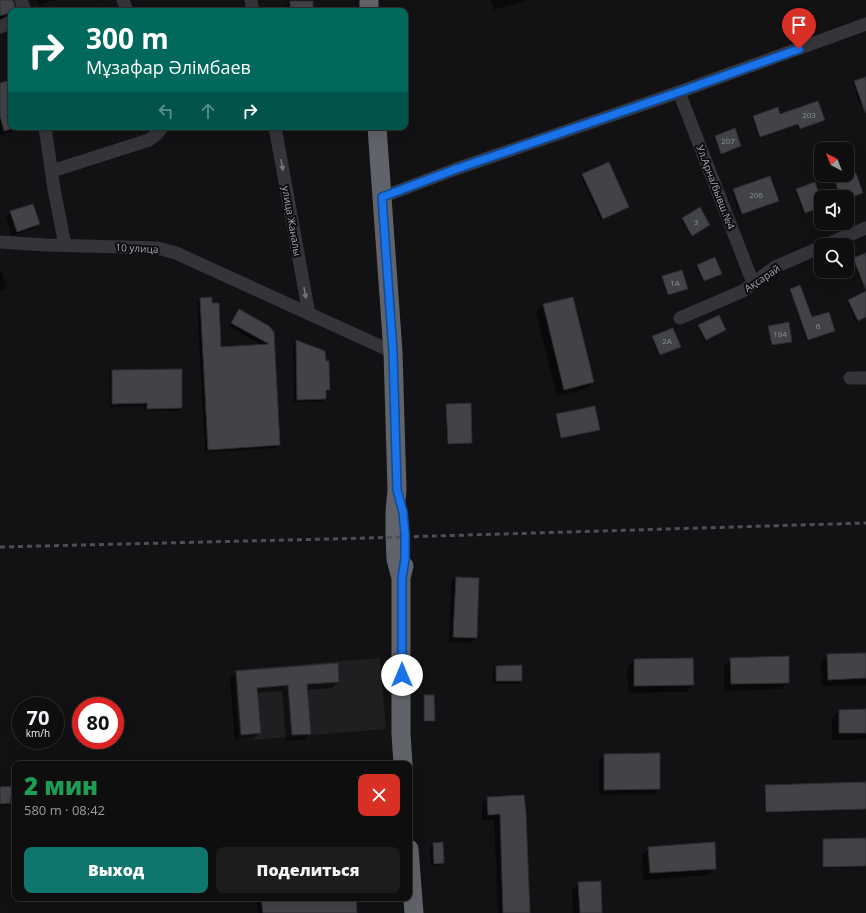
<!DOCTYPE html>
<html lang="ru">
<meta charset="utf-8">
<style>
:root{--surface:#0e0e0f;--page:#1c1c1d;--text:#f1f3f6;--muted:#9b9c9e;--line:#2e2e2f;--accent:#0f766e}
body{margin:0;font-family:"Open Sans",sans-serif;background:var(--page);color:var(--text);height:100vh;display:flex;flex-direction:column;font-size:15px;white-space:nowrap}
*{box-sizing:border-box;margin:0}
p{font-size:13px;color:var(--muted)}
.icon{flex:none;width:22px;height:22px;fill:none;stroke:currentColor;stroke-width:2;stroke-linecap:round;stroke-linejoin:round}
.map{position:relative;flex:1;overflow:hidden}
.panel{position:absolute;left:12px;top:761px;width:400px;height:140px;display:flex;flex-direction:column;background:var(--surface);border-radius:8px;box-shadow:0 4px 16px #0002,0 0 0 1px var(--line)}
.panel>*{flex:none}
.hud{position:absolute;left:8px;top:8px;width:400px;height:122px;border-radius:8px;box-shadow:0 4px 16px #0002,0 0 0 1px var(--line);background:#00695c;color:#fff;overflow:hidden}
.needle{width:26px;rotate:318deg}
.fabs{position:absolute;left:814px;top:142px;display:grid;gap:8px}
.fabs a{display:grid;place-items:center;width:40px;height:40px;border-radius:8px;background:var(--surface);box-shadow:0 4px 16px #0002,0 0 0 1px var(--line);font-size:20px}
.speed{position:absolute;left:12px;top:697px;display:flex;gap:8px;font-size:20px;font-weight:700;text-align:center}
.speed>*{display:grid;place-content:center;width:52px;height:52px;border-radius:50%;background:var(--surface);box-shadow:0 4px 16px #0002,0 0 0 1px var(--line);line-height:1}
.speed small{font-size:10px;font-weight:400}
.speed .limit{border:6px solid #d22;background:#fff;color:#111}
.pin{position:absolute;display:grid;place-items:center;width:34px;height:34px;color:#fff;margin:-41px -17px;border-radius:50% 50% 50% 0;rotate:-45deg;box-shadow:0 0 4px #0007}
.pin .icon{rotate:45deg}
.me{position:absolute;width:44px;margin:-22px;rotate:0deg;stroke-linejoin:round;filter:drop-shadow(0 0 3px #0008)}
.turn{display:flex;align-items:center;gap:14px;height:84px;padding:0 12px;font-size:18px}
.turn .icon{width:52px;height:52px;stroke-width:2.5}
.turn b{display:block;font-size:28px;line-height:34px}
.lanes{display:flex;align-items:center;height:38px;padding:0 12px;background:#0003;justify-content:center;gap:20px;direction:ltr}
.lanes .off{opacity:.35}
.round{display:grid;place-items:center;flex:none;width:42px;height:42px;border-radius:8px;background:var(--page)}
.head{display:flex;align-items:center;justify-content:space-between;height:68px;padding:0 12px}
h1{font-size:24px;font-weight:800;line-height:30px;color:#1e9e55}
.button{display:flex;gap:8px;margin-top:auto;padding:8px 12px}
.button a{flex:1;height:46px;border-radius:8px;background:var(--accent);color:#fff;font-size:16px;font-weight:800;line-height:46px;text-align:center}
.button a+a{background:var(--page);color:var(--text)}
.map>svg:first-child{display:block}
</style>
<div class="map">
<svg width="866" height="913" viewBox="0 0 866 913">
<rect width="100%" height="100%" fill="#121214"/>
<path fill="#1f1f21" d="M380,658l6,71 -147,12 -5,-71z"/>
<path fill="#0007" d="M0,0h12l3,10 -1,1h-3v3l-1,1 -10,4z
M37,0h15l-13,5z
M491,0h36l-33,10z
M290,2l22,9h-27v-4z
M100,6l2,5h-14z
M866,78v24l-6,2 -7,-21 1,-1z
M0,84l11,14v29h9l-4,4 -16,4z
M777,108l2,8 45,4 -2,1 -23,9 -2,-6 -38,14 -7,-20 1,-1z
M715,137l25,9 -1,2 -19,6 -6,-16z
M856,174l6,19 -1,1 -14,5v-2h-8l-5,-14 1,-1z
M583,175l45,32 -27,13 -20,-44z
M769,177l7,25 -36,13 -8,-24 1,-1z
M797,190l24,12v5l-18,6 -8,-22z
M11,212l28,11 -5,5 -22,8 -6,-19z
M683,219l25,7 -17,10 -10,-16z
M866,254v20l-7,3 -7,-17z
M698,265l23,9 -18,8 -7,-15z
M0,268l7,19 -7,5z
M663,277l24,12 -1,1 -19,6 -5,-18z
M791,290l20,29 23,12 -1,1 -26,9 -17,-50z
M866,292v25l-10,5 -9,-20z
M573,298l20,84 -7,7 -29,7 -21,-84 7,-7z
M200,299l20,49 43,-2 -34,-20 7,-12 3,-4 30,17 10,118 -3,3 -71,4 -8,-150z
M699,326l26,4 -21,11 -6,-14z
M769,327l22,15 -1,1 -19,3 -3,-18z
M653,337l25,11 -19,8 -7,-18z
M296,341l33,49 -4,4v5l-3,3h-28l-1,-58z
M112,371l69,37 -3,3h-33l-1,-5 -34,1 -1,-33z
M447,405l24,38 -1,1 -23,1 -2,-39z
M557,415l42,14 -1,2 -38,8 -5,-23z
M456,578l20,60 -5,5 -22,-1 2,-59z
M866,654v31l-44,1 -1,-24 7,-7z
M731,659l57,23 -7,7 -57,2v-25z
M634,660l59,25 -7,7 -58,1 -1,-26z
M337,664l1,18 -6,6 -25,2 3,43 -6,7 -18,1 -4,-50 -26,2 4,40 -7,6 -18,2 -5,-62 6,-7z
M496,667l25,14 -3,3h-25v-14z
M424,696l10,25 -2,1h-9v-25z
M866,710v29l-34,1v-22l7,-7z
M604,755l55,33 -5,6 -55,1v-35z
M866,783v27l-101,3 -1,-26 2,-1z
M15,787v11h-5v4l-3,3 -7,1v-18z
M523,796l6,117h-31l-4,-93h-12v-16l6,-6z
M866,839v28l-44,1v-27l1,-1z
M433,844l10,19 -3,3h-9l-1,-19z
M649,848l66,20 -7,7 -65,5 -1,-25z
M579,883l22,30h-28l-1,-23z
M58,898h23l-23,3z
M259,898h96l1,15h-98l-1,-12z"/>
<path fill="#424347" stroke="#2d2d30" d="M0,0h13l3,10 -5,1v1l-11,4z
M290,1h23v10h-23z
M866,77v35h-1l-11,-31z
M8,81l3,13v35l-7,2 -4,-15v-33z
M818,101l7,19 -25,9 -2,-5 -38,13 -7,-21 25,-9 2,7z
M735,128l6,18 -20,8 -6,-18z
M609,162l20,45 -26,12 -21,-45z
M856,173l7,20 -11,4h-12l-5,-16z
M770,176l9,25 -37,13 -9,-25z
M815,182l6,17v8l-16,6 -9,-24z
M33,204l7,20 -23,8 -7,-21z
M700,207l10,18 -18,11 -10,-18z
M866,253v37l-13,-32z
M715,257l7,17 -18,7 -7,-16z
M682,270l6,19 -20,6 -6,-19z
M800,285l12,32 17,-5 6,19 -27,9 -18,-51z
M866,291v26l-8,4 -10,-21z
M212,297v6h7l2,44 48,-3 -38,-21 8,-14 30,17 5,6 6,113 -72,5 -8,-152z
M573,297l21,85 -30,8 -21,-86z
M719,315l7,15 -20,10 -8,-15z
M789,322l3,20 -20,3 -4,-19z
M673,328l8,19 -21,8 -8,-19z
M296,340l29,11 1,10h3l1,29h-4v9l-29,1z
M182,369v39l-35,1v-6l-35,1v-34z
M471,403l1,40 -24,1 -2,-40z
M595,406l5,24 -39,8 -5,-24z
M456,577l23,1 -2,60 -24,-1z
M866,653v25l-38,2 -1,-26z
M789,656v27l-58,1 -1,-26z
M693,658l1,27 -60,1v-27z
M338,663l1,19 -32,2 4,50 -19,1 -4,-50 -31,3 4,45 -20,2 -5,-64z
M522,665v16h-26v-15z
M424,695h10l1,26h-11z
M866,709v24h-27v-23z
M660,753v36l-56,1v-36z
M866,782v27l-100,3 -1,-27z
M15,786v10h-5l1,7 -11,1v-17z
M524,795l2,18 4,100h-27l-3,-99 -12,1 -1,-18z
M866,838v28l-43,1v-28z
M443,842l1,21 -10,1 -1,-21z
M715,842l1,27 -66,4 -2,-26z
M601,881l1,32h-22l-2,-31z
M261,898h95l1,15h-94z"/>
<g fill="none" stroke-linecap="round" stroke-linejoin="round">
<path stroke="#343539" stroke-width="13" d="M21,0l4,11
M123,0l4,11
M251,0l2,11
M0,27l11,-5
M679,92l74,191
M45,127l9,62 11,56
M275,127l34,187
M52,171l97,-31 8,-6 5,-7
M382,197l74,-28 223,-77 187,-68
M0,242l47,3 111,3 18,5 217,99
M825,245l41,-17
M680,318l63,-27 32,-24 46,-20
M850,378h16"/>
<path stroke="#606369" stroke-width="19" d="M369,0v11
M377,127l16,225 4,138 -2,22v21l1,26 5,19
M403,764l-2,-30v-156l3,-12
M409,849l5,64"/>
<path stroke="#4d4f53" stroke-width="3" stroke-dasharray="5 4" stroke-linecap="butt" d="M0,547l369,-9 497,-15"/>
</g>
<defs><path id="oneway-solid" d="M-6-.8H1V-3.2L6.5 0L1 3.2V.8H-6Z"/></defs>
<g fill="#72757c">
<use href="#oneway-solid" transform="translate(282 165) rotate(80)"/>
<use href="#oneway-solid" transform="translate(305 293) rotate(80)"/>
</g>
<g fill="none" stroke-linecap="round" stroke-linejoin="round">
<defs>
<path id="route" d="M402,675v-97l3,-19v-25l-2,-22 -6,-22 -4,-138 -11,-155 74,-28 223,-77 120,-43"/>
</defs>
<use href="#route" stroke="#114b97" stroke-width="10"/>
<use href="#route" stroke="#1a73e8" stroke-width="7"/>
</g>
<g text-anchor="middle" stroke-width="4" stroke-linejoin="round" paint-order="stroke">
<g font-size="8" fill="#8c9098">
<text x="809" y="118">203</text>
<text x="728" y="144">207</text>
<text x="756" y="198">206</text>
<text x="696" y="225">3</text>
<text x="675" y="286">1А</text>
<text x="818" y="329">6</text>
<text x="780" y="337">184</text>
<text x="667" y="344">2А</text>
</g>
<g font-size="10" fill="#a5aab3" stroke="#0e0e0f">
<text transform="translate(716 187) rotate(69)" y="4">Ул.Арна/бывш.№4</text>
<text transform="translate(292 221) rotate(80)" y="4">улица Жаналы</text>
<text transform="translate(137 248) rotate(3)" y="4">10 улица</text>
<text transform="translate(762 278) rotate(-34)" y="4">Ақсарай</text>
</g>
</g>
</svg>
<div class="fabs">
<a><svg class="needle" viewBox="-14 -14 28 28"><path d="M0-13l5 13h-10z" fill="#e53935"/><path d="M0 13l5-13h-10z" fill="#9b9c9e"/></svg></a>
<a><svg class="icon" aria-label="sound" viewBox="0 0 24 24"><path d="M4 9h4l5-4v14l-5-4H4zM17 9q2 3 0 6"/></svg></a>
<a><svg class="icon" aria-label="search" viewBox="0 0 24 24"><circle cx="10" cy="10" r="6"/><path d="M15 15l6 6"/></svg></a>
</div>
<div class="speed"><div>70<small>km/h</small></div><div class="limit">80</div></div>
<div class="pin" style="left:799px;top:49px;background:#d93025"><svg class="icon" aria-label="arrive" viewBox="0 0 24 24"><path d="M6 21V4h12l-3 4 3 4H6"/></svg></div>
<svg class="me" style="left:402px;top:675px" viewBox="-20 -20 40 40"><circle r="19" fill="#fff"/><path d="M0-13L10 11 0 6-10 11z" fill="#1a73e8"/></svg>
<div class="hud">
<div class="turn"><svg class="icon" aria-label="right" viewBox="0 0 24 24"><path d="M7 20v-9h11M14 6l5 5-5 5"/></svg><div><b>300 m</b>Мұзафар Әлімбаев</div></div>
<div class="lanes"><svg class="icon off" aria-label="left" viewBox="0 0 24 24"><path d="M17 20v-9H6M10 6l-5 5 5 5"/></svg><svg class="icon off" aria-label="ahead" viewBox="0 0 24 24"><path d="M12 20V5M6 11l6-6 6 6"/></svg><svg class="icon" aria-label="right" viewBox="0 0 24 24"><path d="M7 20v-9h11M14 6l5 5-5 5"/></svg></div>
</div>
<section class="panel">
<div class="head"><div><h1>2 мин</h1><p>580 m · 08:42</p></div><a class="round" style="background:#d93025;color:#fff"><svg class="icon" aria-label="close" viewBox="0 0 24 24"><path d="M6 6l12 12M18 6L6 18"/></svg></a></div>
<div class="button"><a>Выход</a><a>Поделиться</a></div>
</section>
</div>
